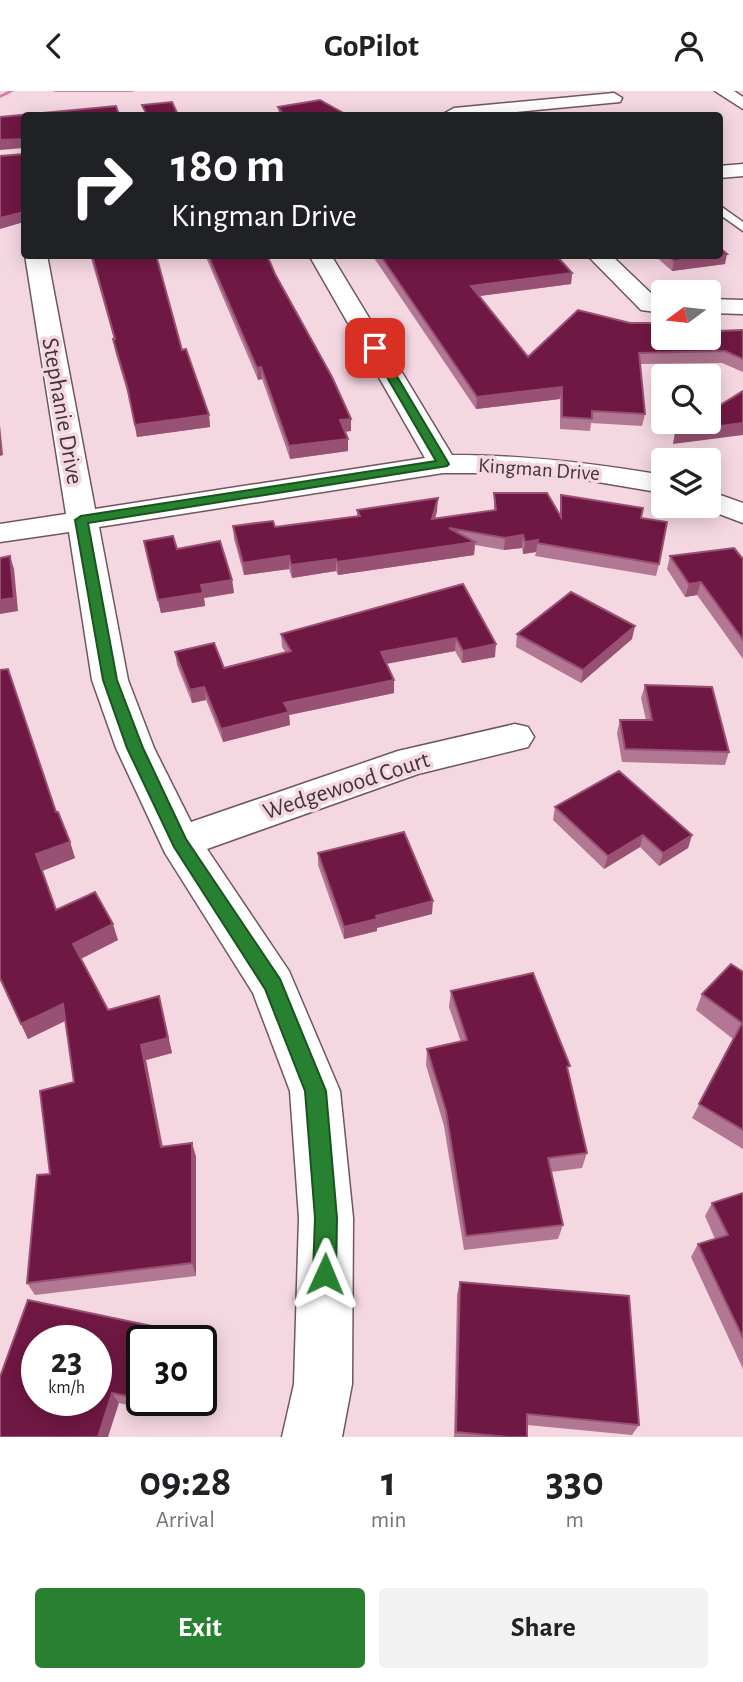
<!DOCTYPE html>
<style>
:root{--surface:#fff;--page:#f2f2f2;--text:#202124;--muted:#757577;--accent:#288130}
body{margin:0;font-family:"Alegreya Sans",sans-serif;background:var(--page);color:var(--text);height:100vh;display:flex;flex-direction:column;font-size:26px;white-space:nowrap}
*{box-sizing:border-box;margin:0}
p{font-size:23px;color:var(--muted)}
.icon{flex:none;width:38px;height:38px;fill:none;stroke:currentColor;stroke-width:2;stroke-linecap:round;stroke-linejoin:round}
.map{position:relative;height:1346px;overflow:hidden}
.side{display:flex;flex-direction:column;background:var(--surface);flex:1}
.side>*{flex:none}
.banner{position:absolute;left:21px;top:21px;width:702px;height:147px;border-radius:7px;box-shadow:0 4px 18px #0003;background:#202124;color:#fff;overflow:hidden}
.needle{width:46px;rotate:255deg}
.buttons{position:absolute;left:651px;top:189px;display:grid;gap:14px}
.buttons a{display:grid;place-items:center;width:70px;height:70px;border-radius:7px;background:var(--surface);box-shadow:0 4px 18px #0003;font-size:35px}
.speed{position:absolute;left:21px;top:1234px;display:flex;gap:14px;font-size:35px;font-weight:700;text-align:center}
.speed>*{display:grid;place-content:center;width:91px;height:91px;border-radius:50%;background:var(--surface);box-shadow:0 4px 18px #0003;line-height:1}
.speed small{font-size:18px;font-weight:400}
.speed .limit{border:4px solid #111;border-radius:10px;background:#fff;color:#111}
.pin{position:absolute;display:grid;place-items:center;width:60px;height:60px;color:#fff;margin:-30px;border-radius:14px;box-shadow:0 4px 10px #0006}
.me{position:absolute;width:77px;margin:-38px;rotate:1deg;stroke-linejoin:round;filter:drop-shadow(0 0 5px #0008)}
.turn{display:flex;align-items:center;gap:24px;height:147px;padding:0 35px;font-size:32px}
.turn .icon{width:91px;height:91px;stroke-width:2.5}
.turn b{display:block;font-size:49px;line-height:60px}
.eta{display:flex;justify-content:space-evenly;align-items:center;height:119px;text-align:center}
.eta b{font-size:42px;font-weight:600;line-height:49px}
.action{display:flex;gap:14px;margin-top:auto;padding:14px 35px}
.action a{flex:1;height:80px;border-radius:7px;background:var(--accent);color:#fff;font-size:28px;font-weight:600;line-height:80px;text-align:center}
.action a+a{background:var(--page);color:var(--text)}
header{display:flex;justify-content:space-between;align-items:center;height:91px;padding:0 35px;background:var(--surface);font-size:32px;font-weight:600}
.map>svg:first-child{display:block}
</style>
<header><svg class="icon" aria-label="back" viewBox="0 0 24 24"><path d="M15 5l-7 7 7 7"/></svg>GoPilot<svg class="icon" aria-label="person" viewBox="0 0 24 24"><circle cx="12" cy="8" r="4"/><path d="M4 21q1-7 8-7t8 7"/></svg></header>
<div class="map">
<svg width="743" height="1346" viewBox="0 0 743 1346">
<rect width="100%" height="100%" fill="#f5d7e2"/>
<g fill="none" stroke-linecap="round" stroke-linejoin="round">
<path fill="#da7aa2" fill-rule="evenodd" d="M8,0h6l-14,7v-3z
M53,0h81l-2,1h-77z"/>
<defs>
<path id="service" d="M719,114l24,17v9l-24,-17z"/>
<path id="minor" d="M614,2l8,5 -2,4 -137,13h-36l-2,-2 9,-5z
M743,73v12l-24,2v-12z
M25,164h22l48,254 330,-51 -116,-203h22l121,200c72,0 140,8 211,20v18l-89,-15 -59,-5h-72l-344,54 29,153 26,68 37,74 207,-71 117,-27 13,3 6,10 -6,10 -110,27 -211,75 82,122 51,120 13,127 -1,166 -10,53h-60l12,-53 5,-166 -9,-127 -37,-98 -88,-140 -49,-105 -24,-68 -23,-148 -69,10v-18l66,-10z
M587,164h24l45,43 7,1v14l-22,-3z
M709,208l34,1v14l-34,-1z
M709,400l34,12v20l-45,-17h11z"/>
<path id="secondary" d="M715,0h19l9,6v12z"/>
</defs>
<use href="#service" stroke="#6f565f" stroke-width="3"/>
<use href="#minor" stroke="#6f565f" stroke-width="3"/>
<use href="#secondary" stroke="#6f565f" stroke-width="3"/>
<use href="#service" fill="#fff" fill-rule="evenodd"/>
<use href="#minor" fill="#fff" fill-rule="evenodd"/>
<use href="#secondary" fill="#fff" fill-rule="evenodd"/>
</g>
<path fill="#b27893" d="M278,16l69,8h-68z
M90,164h66l26,95 27,65 1,12 -73,10 -8,-39 -14,-47 -2,-12h1z
M205,164h62l8,19 76,145v12l-6,1 3,19 -58,8 -28,-80 -4,1z
M372,164h184l16,18 -1,11 -91,12 48,61 102,-34 86,8 27,-1v42l-21,-9 -82,1 5,50 -3,12 -51,-3 -1,8 -30,-2v-30l-84,10z
M654,164h65l6,9 -53,7z
M494,402l66,21 1,-19 80,23 18,46 -3,12 -121,-20 1,-4 -13,2 -1,-6 -18,2 -29,-5 -1,10 -136,20 -2,-4 -44,7 -3,-9 -45,6 -10,-36 -1,-13 42,1 82,-11v-6l80,1 -2,8 59,-9z
M144,450l33,8 55,31 2,13 -30,5 1,8 -44,7z
M670,465l73,3v100l-46,-64 -12,2 -18,-28z
M463,493l32,73 -33,6 -7,-12 -68,12 7,30 -105,22 1,10 -67,17 -17,-42 -14,3 -15,-38 -2,-13 49,16 62,-15 -4,-6 -1,-13z
M517,543l115,5 -51,44 -65,-36z
M645,594l84,67 -4,13 -103,-3 -5,-29 3,-13h26l-5,-22z
M555,716l137,28 -4,13 -29,18 -19,-19 -36,22 -51,-49z
M56,721l14,30 5,16 -33,13 14,39 62,30 -37,19 27,51 51,-14 13,57 -26,7 17,87 29,-4 4,14v119l-161,19 -8,-12 23,-109 24,-92 -9,-61 -37,18 -28,-61z
M318,762l114,61 -55,14v3l-33,8 -26,-74z
M743,881v177l-51,-31 41,-79 -37,-29 6,-16z
M451,900l117,83 19,79 -5,15 -31,4 12,53 -5,14 -94,11 -20,-124 -18,-61 1,-16 34,-7 -12,-35z
M743,1102v176l-52,-112 7,-13 17,-5 -10,-23 7,-13z
M460,1191l179,143 -7,10 -105,-10v12h-73l3,-142z
M28,1209l152,32 4,9h-42v59h27l-4,14 -46,-11z"/>
<path fill="#985173" d="M24,48v9l-24,2v-10z
M24,121v10l-24,7v-11z
M727,163l-2,10 -53,7 2,-10z
M572,182l-1,11 -100,13v-11z
M261,276l1,12 -4,1 -1,-12z
M562,296l-2,12 -84,10 1,-12z
M209,324l1,12 -73,10 -2,-12z
M351,328v12l-11,1v-12z
M743,332v12l-70,9 2,-12z
M0,334l3,30 -3,1z
M348,348v12l-58,8 -1,-13z
M438,407l-1,13 -6,21 1,-13z
M523,444l-1,13 -18,2 1,-12z
M538,449l-2,12 -13,2 2,-12z
M475,451l-1,13 -136,20 -1,-13z
M10,465l4,13 4,42 -18,3v-14z
M289,465v13l-45,6 -1,-12z
M336,468v12l-44,7 -1,-13z
M232,489l2,13 -30,5 1,8 -44,7 -3,-13 43,-15z
M701,491l-4,13 -12,2 4,-13z
M635,535l-3,13 -51,44 2,-13z
M456,547l-1,13 -74,14v-13z
M496,553l-1,13 -33,6 1,-12z
M394,589v13l-105,22 1,10 -67,17 -2,-13 63,-26z
M204,596l2,13 -14,3 -2,-13z
M643,744l-3,12 -36,22 4,-13z
M692,744l-4,13 -29,18 4,-13z
M70,751l5,16 -33,13 -6,-17z
M433,810l-1,13 -55,14v3l-33,8v-12l32,-11z
M113,833l5,16 -40,20 -5,-16z
M159,905l13,57 -26,7 19,101 -4,-14 -20,-102z
M63,913l6,15 -41,20 -7,-15z
M192,1052l4,14v119l-4,-13z
M180,1241l4,9h-6z
M112,1302l7,10 -11,34h-10z
M161,1309h8l-4,14 -5,-10z"/>
<path fill="#701844" stroke="#985173" stroke-width="2" fill-rule="evenodd" d="M320,9l27,15h-63l-6,-8z
M172,11l6,13h-31l-5,-10z
M116,15l3,9h-95v97l-24,6v-62l24,-2v-15l-24,1v-23z
M719,156l8,7 -8,1z
M92,164h64l26,95 4,-1 23,66 -74,10 -8,-39 -14,-47h2z
M208,164h59l8,19 57,103 19,42 -11,1 8,19 -59,7 -28,-79 -4,1z
M380,164h176l16,18 -101,13 57,71 50,-47 52,13h33v15h46v-14l7,7 27,-1v29l-18,-8 -86,2 6,61 -53,-3v8l-30,-2v-30l-85,10z
M668,164h45l-39,6z
M743,300v32l-68,9 17,-10h17v-10z
M494,402h53l14,24v-22l82,13 -2,10 26,4 -8,42 -122,-21 1,-3 -13,2 -2,-7 -18,3 -56,-10 26,14 -138,20 -1,-3 -45,6 -2,-9 -46,7 -10,-37 40,-5 2,6 85,-11 -3,-6 81,-12 -6,21 64,-9z
M173,445l4,13 43,-8 12,39 -31,5 2,8 -45,7 -14,-59z
M734,457l9,11v81l-42,-58 -12,2 -19,-28z
M10,465l4,42 -14,2v-42z
M463,493l33,60 -33,7 -7,-13 -75,14 13,28 -110,23 5,9 -68,17 -17,-42 -14,3 -15,-38 39,-9 10,25 67,-17 -10,-17z
M571,501l64,34 -52,44 -66,-36z
M8,578l48,143h2l12,30 -34,12 20,56 39,-18 18,32 -40,20 35,66 51,-14 9,42 -27,7 20,102 31,-4v120l-165,20 10,-108 13,-1 -10,-83 34,-9 -11,-78 -42,20 -21,-46v-308z
M645,594l67,2 17,65 -104,-3 -5,-29h32z
M619,680l73,64 -29,18 -20,-18 -35,21 -53,-49z
M404,741l29,69 -57,15 1,3 -33,8 -26,-74z
M731,873l12,8v158l-44,-26 43,-81 -40,-29z
M533,882l37,93 -3,1 20,86 -39,5 15,67 -97,11 -20,-125 -19,-62 40,-9 -16,-49z
M743,1102v145l-45,-94 30,-9 -16,-32z
M460,1191l169,14 10,129 -112,-11v23h-19l-52,-5z
M28,1209l152,32 -2,9h-36v58l-30,-6 -14,44h-98v-60zM37,1250h59v59h-59z
M144,1309h17l-1,4z"/>
<path fill="#288130" stroke="#1a541f" stroke-width="2" d="M375,254l5,3 69,116 -2,2 -359,57 29,157 26,68 43,91 94,140 46,112 11,127 -1,56 -3,8 -8,3 -8,-3 -4,-8 2,-56 -10,-127 -40,-102 -91,-142 -47,-99 -24,-68 -28,-160 6,-4 355,-55 -66,-113z"/>
<g text-anchor="middle" stroke-width="7" stroke-linejoin="round" paint-order="stroke">
<g font-size="21" fill="#403439" stroke="#f5d7e2">
<text transform="translate(539 378) rotate(4)" y="7">Kingman Drive</text>
</g>
<g font-size="24" fill="#403439" stroke="#f5d7e2">
<text transform="translate(63 320) rotate(80)" y="8">Stephanie Drive</text>
<text transform="translate(346 694) rotate(-18)" y="8">Wedgewood Court</text>
</g>
</g>
</svg>
<div class="buttons">
<a><svg class="needle" viewBox="-14 -14 28 28"><path d="M0-13l5 13h-10z" fill="#e53935"/><path d="M0 13l5-13h-10z" fill="#757577"/></svg></a>
<a><svg class="icon" aria-label="search" viewBox="0 0 24 24"><circle cx="10" cy="10" r="6"/><path d="M15 15l6 6"/></svg></a>
<a><svg class="icon" aria-label="layers" viewBox="0 0 24 24"><path d="M12 4l9 5-9 5-9-5zM3 14l9 5 9-5"/></svg></a>
</div>
<div class="speed"><div>23<small>km/h</small></div><div class="limit">30</div></div>
<div class="pin" style="left:375px;top:257px;background:#d93025"><svg class="icon" aria-label="arrive" viewBox="0 0 24 24"><path d="M6 21V4h12l-3 4 3 4H6"/></svg></div>
<svg class="me" style="left:325px;top:1183px" viewBox="-20 -20 40 40"><path d="M0-17L14 15 0 8-14 15z" fill="#288130" stroke="#fff" stroke-width="4"/></svg>
<div class="banner">
<div class="turn"><svg class="icon" aria-label="right" viewBox="0 0 24 24"><path d="M7 20v-9h11M14 6l5 5-5 5"/></svg><div><b>180 m</b>Kingman Drive</div></div>
</div>
</div>
<section class="side">
<div class="eta">
<div><b>09:28</b><p>Arrival</p></div>
<div><b>1</b><p>min</p></div>
<div><b>330</b><p>m</p></div>
</div>
<div class="action"><a>Exit</a><a>Share</a></div>
</section>
